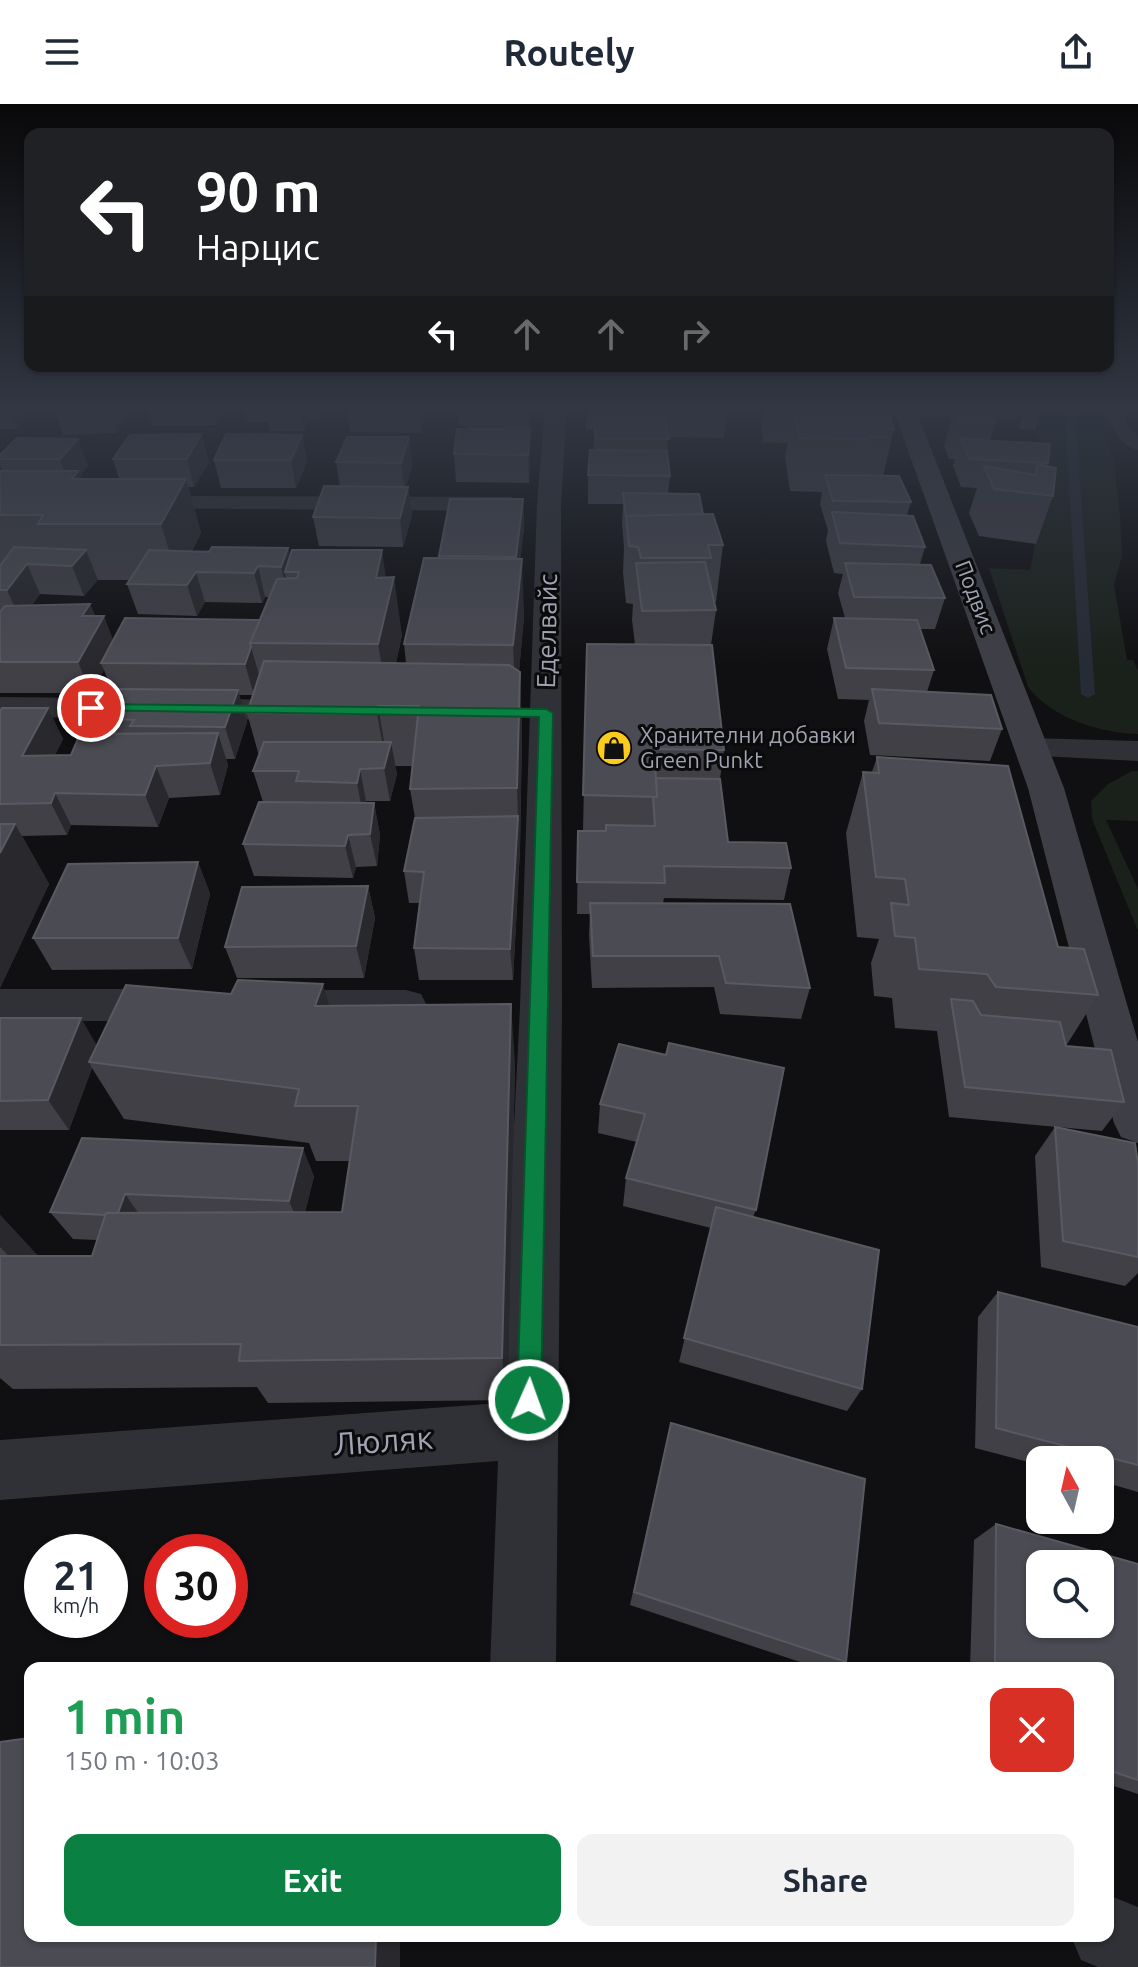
<!DOCTYPE html>
<meta charset="utf-8">
<style>
:root{--surface:#fff;--page:#f2f2f3;--text:#1f2937;--muted:#747a83;--accent:#0b8043}
body{margin:0;font-family:Ubuntu,sans-serif;background:var(--page);color:var(--text);height:100vh;display:flex;flex-direction:column;font-size:30px;white-space:nowrap}
*{box-sizing:border-box;margin:0}
p{font-size:26px;color:var(--muted)}
.icon{flex:none;width:44px;height:44px;fill:none;stroke:currentColor;stroke-width:2;stroke-linecap:round;stroke-linejoin:round}
.map{position:relative;flex:1;overflow:hidden}
.details{position:absolute;left:24px;top:1558px;width:1090px;height:280px;display:flex;flex-direction:column;background:var(--surface);border-radius:16px;box-shadow:0 2px 6px #0004}
.details>*{flex:none}
.top-card{position:absolute;left:24px;top:24px;width:1090px;height:244px;border-radius:16px;box-shadow:0 2px 6px #0004;background:#202124;color:#fff;overflow:hidden}
.needle{width:52px;rotate:352deg}
.buttons{position:absolute;left:1026px;top:1342px;display:grid;gap:16px}
.buttons a{display:grid;place-items:center;width:88px;height:88px;border-radius:16px;background:var(--surface);box-shadow:0 2px 6px #0004;font-size:40px}
.speed{position:absolute;left:24px;top:1430px;display:flex;gap:16px;font-size:40px;font-weight:700;text-align:center}
.speed>*{display:grid;place-content:center;width:104px;height:104px;border-radius:50%;background:var(--surface);box-shadow:0 2px 6px #0004;line-height:1}
.speed small{font-size:20px;font-weight:400}
.speed .limit{border:12px solid #d22;background:#fff;color:#111}
.pin{position:absolute;display:grid;place-items:center;width:68px;height:68px;color:#fff;margin:-34px;border:4px solid #fff;border-radius:50%;box-shadow:0 2px 8px #0007}
.me{position:absolute;width:88px;margin:-44px;rotate:2deg;stroke-linejoin:round;filter:drop-shadow(0 0 6px #0008)}
.turn{display:flex;align-items:center;gap:28px;height:168px;padding:0 40px;font-size:36px}
.turn .icon{width:104px;height:104px;stroke-width:2.5}
.turn b{display:block;font-size:56px;line-height:68px}
.lanes{display:flex;align-items:center;height:76px;padding:0 40px;background:#0003;justify-content:center;gap:40px;direction:ltr}
.lanes .off{opacity:.35}
.round{display:grid;place-items:center;flex:none;width:84px;height:84px;border-radius:16px;background:var(--page)}
.head{display:flex;align-items:center;justify-content:space-between;height:136px;padding:0 40px}
h1{font-size:48px;font-weight:700;line-height:60px;color:#1e9e55}
.action{display:flex;gap:16px;margin-top:auto;padding:16px 40px}
.action a{flex:1;height:92px;border-radius:16px;background:var(--accent);color:#fff;font-size:32px;font-weight:700;line-height:92px;text-align:center}
.action a+a{background:var(--page);color:var(--text)}
header{display:flex;justify-content:space-between;align-items:center;height:104px;padding:0 40px;background:var(--surface);font-size:36px;font-weight:700}
.map>svg:first-child{display:block}
</style>
<header><svg class="icon" aria-label="menu" viewBox="0 0 24 24"><path d="M4 6h16M4 12h16M4 18h16"/></svg>Routely<svg class="icon" aria-label="share" viewBox="0 0 24 24"><path d="M12 15V3M7 8l5-5 5 5M5 13v7h14v-7"/></svg></header>
<div class="map">
<svg width="1138" height="1863" viewBox="0 0 1138 1863">
<rect width="100%" height="100%" fill="#100f11"/>
<path fill="#1a211b" d="M1036,304h80l4,21h-17l11,33 6,55 2,39 -8,29 13,75h6l5,10v64c-39,-1 -86,-16 -110,-47l-39,-119 41,2c11,-48 11,-98 8,-148l-5,-5z
M1132,667h6v50l-32,-1 32,69v42l-46,-112 -1,-18 17,-17z"/>
<g fill="none" stroke-linecap="round" stroke-linejoin="round">
<path fill="#262c35" fill-rule="evenodd" d="M1062,304h10l3,5 20,281 -7,4 -7,-4 -16,-281z"/>
<path fill="#303136" fill-rule="evenodd" d="M898,304l115,3 8,5 -8,5 -108,-6 -6,-2z
M1108,304h16l4,19 10,9v14c-21,-6 -27,-23 -30,-42z"/>
<path fill="#303136" fill-rule="evenodd" d="M545,304h22l-6,96 1,503 -6,661h-66l8,-207 -498,39v-60l500,-37 20,-396 17,-503z
M134,392l376,1 9,2 3,5 -3,5 -9,2 -385,-3 -3,-5 3,-5z
M0,593l310,3 11,3 5,7 -5,7 -11,3 -310,-3z
M1032,634l106,3v20l-118,-6 -5,-7 5,-7z
M0,885h178l15,5 6,11 -6,11 -15,5h-178z
M270,886h136l15,4 6,12 -6,12 -15,4h-136l-15,-4 -6,-12 6,-12z
M1108,1791l30,12v60h-40l-17,-7 -10,-24h37z"/>
<path fill="#3e3f46" fill-rule="evenodd" d="M893,304h22l149,380 74,254v101l-17,-6 -7,-14 -86,-335z"/>
</g>
<path fill="#414047" fill-rule="evenodd" d="M0,304h34l-17,21h-17z
M54,304h78l-15,25 -54,2z
M148,304h77l-8,17 -64,1z
M244,304h78l-3,13 -10,-1 -5,11h-34l-2,-9h-20z
M347,304h79v2l-5,23 -71,-1z
M458,304h71l1,49 -1,26 -73,-1 -2,-28 14,-25v-3h-9z
M586,304h140l1,3 -3,27 -56,-1 -1,20 3,19 -2,17 35,21 20,31 -7,57h-2l2,8 -5,35 13,105 -4,29 8,63 63,26 -7,32 -120,-2 -1,5 147,85 -9,31 -81,-5 -6,-27 -122,1 -3,-53 1,-21h-13l1,-83h5l4,-187h48l-3,-24 1,-16 -7,-1 -3,-31 1,-24 -2,-26 1,-18h-35v-29l6,-25v-20h-8z
M763,304h131l-3,13 3,8 -11,47 28,26 -4,13 18,32 -5,17 25,34 -10,31h-15l14,41 -7,22 75,37 -12,32 -120,-6 -6,-34 5,-21 -31,-1 -11,-50 7,-31h11l-7,-25 5,-19 -9,-1 -8,-32 2,-11 -8,-26 2,-12 -32,-1 -5,-34 3,-14 -25,-1 -2,-18z
M997,304h46l-8,22 -15,-1v-7l4,-13h-27z
M954,305l42,13 -6,18 58,23 -1,3 6,30 -17,48 -57,-8 -10,-23 8,-25 -16,-1 -8,-21 2,-7h-6l-5,-13z
M201,330l8,28 -15,25h-6l13,46 -9,18 96,-3 2,8 96,21 16,58 -6,28h10l-2,-19 35,-88 84,-57 1,29 -4,31 4,57 -5,55 3,61 -2,117 -7,131h-94l-5,-32 5,-45h-10l-5,-32 11,-53 -5,-29 3,-23h-18l2,8 -7,27h-24v2h8l6,32 -3,31 -21,1 -3,11 -99,-2 -11,-32 20,-42 -10,-31 6,-15 -12,-43 6,-18h-14l8,27 -12,37h-9l2,6 -8,30 -51,3 -11,29 -87,-2 -4,10 -45,1 27,48 -49,104v-277l48,-3 15,31 -8,16h16l35,-21 -7,-16 12,-29 -7,-19 -13,23h-91v-222h2l-2,-5v-11l17,-17 71,28 -8,10 1,3h38l-6,-20zM97,476h32l-2,4 11,30 59,2 8,-14 57,1 3,-6h5l-10,23 -147,20 -18,-24 -5,-12 -58,1 8,-11 44,2z
M302,331l5,27 -11,26h-75l-7,-28z
M409,333l3,28 -6,22h2l4,28 -9,32 -84,-1 -6,-29 27,-31 -4,-24z
M877,653l181,190 40,48 -32,51 58,56 -22,29 -153,-14 -12,-86 -42,-3 -3,-30 -18,-2 -3,-33 8,-24 -22,-2 -11,-104 17,-61h9z
M198,758l12,32 -18,75 -140,1 -19,-32z
M368,782l7,32 -11,60h-127l-12,-31z
M330,902l185,56 -7,338 -240,3 -11,-16 -244,2 -13,-11v-163l38,41h54l5,-16 -24,-1 -23,-27 32,-74 232,38 -9,36h37l8,-51h-34l-7,-18 -185,-24 -32,-51 -23,62h-69v-112l97,27z
M619,940l137,166 -3,7 109,172 -15,22 -168,-49 32,-134 -88,-22 3,-28 11,-36 -39,-9 2,-29z
M1055,1023l83,37v109l-13,13 -84,-19 -6,-111z
M998,1188l140,35v165l-38,-11v-21h-60v5l-65,-17 3,-131z
M666,1340l180,218 -9,6h-19l-188,-63z
M996,1420l142,40v230l-30,-10v-116h-138l4,-128z"/>
<path fill="#29282d" d="M8,304h26l-17,21z
M109,304h22l-14,25z
M212,304h13l-8,17z
M299,304h8l2,12 -5,11z
M317,304h5l-3,13z
M418,304h8l-5,25z
M528,304h1l-1,28z
M530,326v27l-1,26 -1,-28z
M201,330l8,28 -15,25 -7,-28z
M302,331l5,27 -11,26 -5,-28z
M409,333l3,28 -7,26 -4,-28z
M78,335l10,27 -8,10 17,48 -27,-36 -10,-29z
M186,375l15,54 -23,47 -17,-56z
M408,383l4,28 -9,32 -3,-29z
M523,395l1,29 -7,59 -1,-30z
M288,444l6,24h-9l4,22 -1,3 -7,-30z
M86,446l12,30 -14,16 -12,-30z
M382,446l7,50 5,-23 8,58 -14,68 -10,-59 -2,-66z
M522,455l2,57 -8,89 -3,-60z
M27,460l13,30 -19,27 -14,-31z
M258,462l7,31 -3,6 -8,-30z
M196,468l9,30 -8,14 -10,-31z
M90,500l8,22 6,-10 12,31 -15,16 3,7 -13,23 -13,-31 4,-46z
M251,543l9,31 -6,17 -9,-31z
M520,568l2,60 -2,117 -7,131 -3,-31 8,-133 -1,-28z
M238,586l9,32 -12,37 -10,-32z
M378,602l9,52 4,-16 6,32 -7,27 -6,-33 2,-5 -9,-49z
M48,604l15,31 -25,49 -16,-32z
M218,629l10,32 -8,30 -10,-32z
M156,662l13,32 -11,29 -13,-32z
M360,665l6,32 -3,14 -6,-32z
M55,689l16,32 -4,10 -16,-32z
M374,699l6,32 -3,31 -7,-32z
M15,720l34,60 -49,104v-135z
M348,731l8,32 -3,11 -8,-32z
M198,758l12,32 -18,75 -14,-31z
M368,782l7,32 -11,60 -8,-32z
M323,880l17,59 -25,-37z
M511,900l4,58 -7,338 -6,-42z
M81,914l18,31 -10,13 3,6 -23,62 -21,-30z
M303,1044l11,28 -13,52 -12,-27z
M125,1090l19,27 -28,-5z
M0,1111l42,45 -8,22 -34,-35z
M376,1832h24v31h-25z"/>
<path fill="#4b4b53" stroke="#595962" stroke-width="2" fill-rule="evenodd" d="M673,304h53l1,3 -54,-1z
M794,304h90h-7l3,7h9l5,14h-9l3,8h-20l1,3 -70,-2z
M954,305l35,1 7,12 -37,-1z
M664,313l5,22h-73l-2,-21z
M457,325l73,1 -2,25 -74,-1z
M201,330l-14,25h-74l17,-24z
M226,330l76,1 -11,25h-77z
M347,333h62l-8,26 -65,-1z
M17,334l61,1 -18,20h-60v-4z
M961,335l89,5 -2,19 -79,-4z
M590,346l77,1 3,25 -82,-1z
M1037,360l19,4 -3,28 -59,-7 -10,-23 52,9z
M0,367h78l-6,8h114l-25,45h-123l5,-9h-43z
M825,371l74,1 12,26 -78,-1z
M324,382l84,1 -8,31 -87,-1z
M623,389l76,1 4,20 -77,2v2z
M450,395h73l-7,58 -77,-1z
M832,408l81,4 12,31 -85,-4z
M713,410l10,31h-15l3,13h-70l-3,-11 -9,-1 -3,-30z
M14,443l72,3 -14,16 -45,-2 -20,26h-7v-24z
M212,443l76,1 -7,19 -23,-1 -4,7 -58,-1 -9,13 -60,-1 22,-34 60,2z
M292,446h90l-6,28 18,-1 -16,67 -128,-1 27,-64 20,-1 2,-6h-14z
M424,454l98,1 -9,86 -109,-1z
M705,458l11,48 -74,1 -6,-48z
M845,459l86,2 14,33 -91,-1z
M90,500l-8,12h22l-26,46h-78v-50l5,-6z
M125,514l135,2 -10,23 1,4 -6,17 -144,-1z
M834,514l83,2 17,50 -88,-2z
M587,540l125,1 12,105 -70,-1 3,48 -74,-2z
M264,557l245,4 11,7 -3,116 -107,1 9,-83h-41l-1,8 -130,-1z
M110,585l128,1 -13,37 -95,-1 4,-6 -35,-2z
M872,585l119,6 11,34 -123,-6z
M2,604h46l-26,48 49,-1 9,-21 138,-1 -8,30 -54,3 -11,29 -90,-2 -4,10 -51,1v-93z
M264,638h127l-7,26 -24,1 -3,14 -61,-2 3,-10h-46z
M877,653l131,9 50,181 26,2 14,46 -102,-8 -9,-13 -68,-5 -4,-31 -20,-2 -4,-33 18,2 -4,-26 -29,-2 -13,-105 16,1z
M656,674l64,1 8,63 58,1 5,25 -127,-2 1,17 -88,-1 1,-51h28v-6l49,1 -2,-29h4z
M259,698l115,1 -4,31 -22,1 -3,11 -102,-2z
M518,712l-8,133 -96,-1 10,-76 -20,-1 11,-53z
M0,720h15l-15,29z
M198,758l-20,76h-145l35,-74z
M368,782l-12,60 -131,1 17,-60z
M590,799l200,1 20,84 -84,-5 -7,-27h-126z
M238,876l85,4 -8,22 196,-2 -9,354 -263,3 2,-17 -241,1v-89h92l14,-43 236,-1 16,-106h-63l4,-17 -210,-27 37,-77 105,9z
M951,895l22,2 8,14 79,7 6,24 45,4 13,52 -159,-15z
M0,914h81l-33,82 -48,1z
M669,939l115,25 -28,142 -130,-32 19,-64 -45,-10 19,-60 47,11z
M1055,1023l80,16 3,21v93l-75,-16z
M82,1034l221,10 -14,53 -164,-7 -7,19h-12l-1,2 -55,-3z
M716,1103l163,43 -17,139 -178,-51z
M998,1188l140,35v138l-142,-37z
M671,1319l194,56 -19,183 -212,-70z
M996,1420l142,40v216l-30,-10v-102h-113zM1040,1460h60v60h-60z
M30,1634v198h346l-1,31h-375v-225z"/>
<linearGradient id="sky" x2="0" y2="1"><stop stop-color="#090809"/><stop offset="0.54" stop-color="#313743"/><stop offset="1" stop-color="#313743" stop-opacity="0"/></linearGradient>
<rect width="1138" height="564" fill="url(#sky)"/>
<path fill="#0b8043" stroke="#07532c" stroke-width="2" d="M91,600l455,5 7,4 -12,687 -3,8 -9,3 -8,-3 -4,-8 22,-683 -453,-7 -2,-2z"/>
<defs>
<symbol id="shop-disc" viewBox="-11 -11 22 22"><circle r="9.5" fill="#fbcb1e" stroke="#0b0b0c"/><path d="M-5-2.5h2.3a2.7 3.5 0 0 1 5.4 0H5L5.5 6h-11ZM-1.5-2.5h3a1.5 2.3 0 0 0-3 0Z" fill="#111"/></symbol>
</defs>
<g fill-rule="evenodd">
<use href="#shop-disc" x="594" y="624" width="40" height="40"/>
</g>
<g text-anchor="middle" stroke-width="6" stroke-linejoin="round" paint-order="stroke">
<g font-size="22" fill="#a0a3b3" stroke="#0b0b0c">
<text transform="translate(976 493) rotate(69)" y="8">Подвис</text>
</g>
<g font-size="22" fill="#a0a3b3" stroke="#0b0b0c" text-anchor="start">
<text x="640" y="639">Хранителни добавки<tspan x="640" dy="25">Green Punkt</tspan></text>
</g>
<g font-size="26" fill="#a0a3b3" stroke="#0b0b0c">
<text transform="translate(547 527) rotate(-89)" y="9">Еделвайс</text>
</g>
<g font-size="32" fill="#a0a3b3" stroke="#0b0b0c">
<text transform="translate(383 1337) rotate(-4)" y="11">Люляк</text>
</g>
</g>
</svg>
<div class="buttons">
<a><svg class="needle" viewBox="-14 -14 28 28"><path d="M0-13l5 13h-10z" fill="#e53935"/><path d="M0 13l5-13h-10z" fill="#747a83"/></svg></a>
<a><svg class="icon" aria-label="search" viewBox="0 0 24 24"><circle cx="10" cy="10" r="6"/><path d="M15 15l6 6"/></svg></a>
</div>
<div class="speed"><div>21<small>km/h</small></div><div class="limit">30</div></div>
<div class="pin" style="left:91px;top:604px;background:#d93025"><svg class="icon" aria-label="arrive" viewBox="0 0 24 24"><path d="M6 21V4h12l-3 4 3 4H6"/></svg></div>
<svg class="me" style="left:529px;top:1296px" viewBox="-20 -20 40 40"><circle r="17" fill="#0b8043" stroke="#fff" stroke-width="3"/><path d="M0-11L8 9 0 5-8 9z" fill="#fff"/></svg>
<div class="top-card">
<div class="turn"><svg class="icon" aria-label="left" viewBox="0 0 24 24"><path d="M17 20v-9H6M10 6l-5 5 5 5"/></svg><div><b>90 m</b>Нарцис</div></div>
<div class="lanes"><svg class="icon" aria-label="left" viewBox="0 0 24 24"><path d="M17 20v-9H6M10 6l-5 5 5 5"/></svg><svg class="icon off" aria-label="ahead" viewBox="0 0 24 24"><path d="M12 20V5M6 11l6-6 6 6"/></svg><svg class="icon off" aria-label="ahead" viewBox="0 0 24 24"><path d="M12 20V5M6 11l6-6 6 6"/></svg><svg class="icon off" aria-label="right" viewBox="0 0 24 24"><path d="M7 20v-9h11M14 6l5 5-5 5"/></svg></div>
</div>
<section class="details">
<div class="head"><div><h1>1 min</h1><p>150 m · 10:03</p></div><a class="round" style="background:#d93025;color:#fff"><svg class="icon" aria-label="close" viewBox="0 0 24 24"><path d="M6 6l12 12M18 6L6 18"/></svg></a></div>
<div class="action"><a>Exit</a><a>Share</a></div>
</section>
</div>
